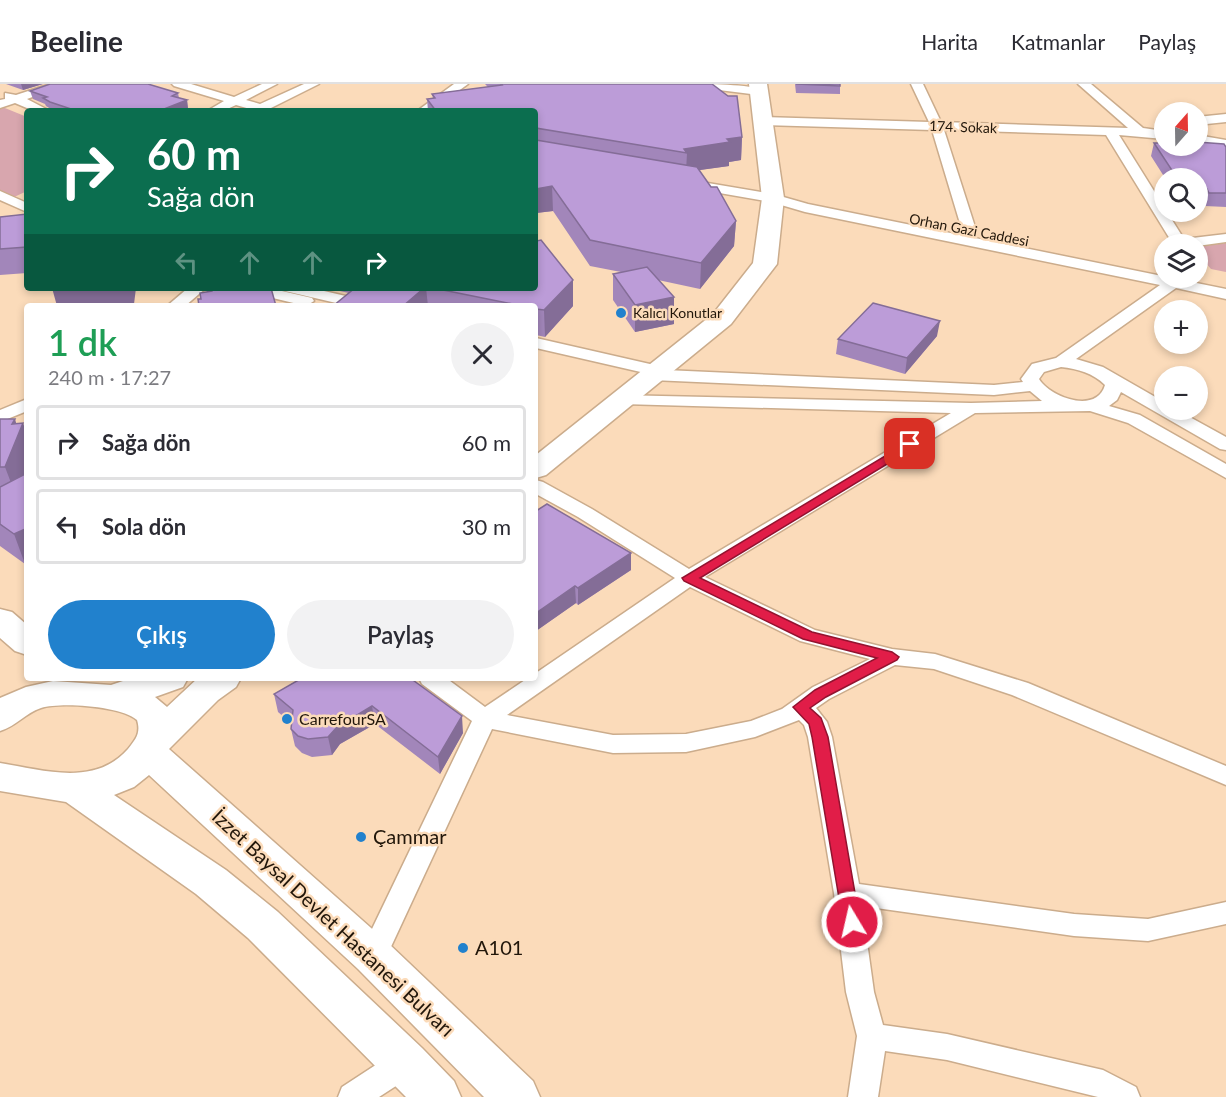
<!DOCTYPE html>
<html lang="tr">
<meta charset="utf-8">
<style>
:root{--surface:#fff;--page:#f2f2f3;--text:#2b2b33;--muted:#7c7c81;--line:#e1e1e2;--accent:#2181cd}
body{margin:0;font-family:Lato,sans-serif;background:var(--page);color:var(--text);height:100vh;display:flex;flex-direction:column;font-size:22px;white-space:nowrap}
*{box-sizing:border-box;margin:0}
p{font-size:20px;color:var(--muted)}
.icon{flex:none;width:33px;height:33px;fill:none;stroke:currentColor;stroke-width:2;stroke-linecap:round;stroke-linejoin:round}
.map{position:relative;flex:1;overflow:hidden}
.drawer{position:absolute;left:24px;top:219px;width:514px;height:378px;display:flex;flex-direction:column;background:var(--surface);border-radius:6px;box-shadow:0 3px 9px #0003}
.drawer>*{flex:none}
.top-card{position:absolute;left:24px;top:24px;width:514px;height:183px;border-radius:6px;box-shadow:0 3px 9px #0003;background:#0b6e4f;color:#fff;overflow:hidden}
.needle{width:39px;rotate:20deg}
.fabs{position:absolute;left:1154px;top:18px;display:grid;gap:12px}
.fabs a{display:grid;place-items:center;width:54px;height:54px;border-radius:50%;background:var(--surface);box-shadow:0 3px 9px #0003;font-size:30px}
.pin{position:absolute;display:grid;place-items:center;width:51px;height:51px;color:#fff;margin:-26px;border-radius:12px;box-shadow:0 3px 9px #0006}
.me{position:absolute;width:66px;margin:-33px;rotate:351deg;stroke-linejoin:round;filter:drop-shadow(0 0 4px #0008)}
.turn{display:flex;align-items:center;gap:21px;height:126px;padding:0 24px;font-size:27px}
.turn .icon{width:78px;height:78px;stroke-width:2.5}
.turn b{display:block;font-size:42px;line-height:51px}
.lanes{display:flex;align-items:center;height:57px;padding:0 24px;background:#0003;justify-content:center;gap:30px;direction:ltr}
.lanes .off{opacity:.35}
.round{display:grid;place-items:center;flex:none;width:63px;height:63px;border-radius:32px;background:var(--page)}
.summary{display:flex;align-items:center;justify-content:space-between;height:102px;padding:0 24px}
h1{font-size:36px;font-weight:600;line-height:45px;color:#1e9e55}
.primary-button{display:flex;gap:12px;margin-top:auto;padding:12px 24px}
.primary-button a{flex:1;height:69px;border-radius:36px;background:var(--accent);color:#fff;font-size:24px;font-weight:600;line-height:69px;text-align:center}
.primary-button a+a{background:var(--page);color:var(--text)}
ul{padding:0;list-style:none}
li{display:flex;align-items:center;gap:18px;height:75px;margin:0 12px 9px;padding:0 12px;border:3px solid var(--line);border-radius:6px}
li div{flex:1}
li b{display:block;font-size:22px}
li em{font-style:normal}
header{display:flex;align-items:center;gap:36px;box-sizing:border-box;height:84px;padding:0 30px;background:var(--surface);border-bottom:2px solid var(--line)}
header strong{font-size:28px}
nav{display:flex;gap:33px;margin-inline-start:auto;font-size:21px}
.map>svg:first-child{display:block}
</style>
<header>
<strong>Beeline</strong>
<nav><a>Harita</a><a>Katmanlar</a><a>Paylaş</a></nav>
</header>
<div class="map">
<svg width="1226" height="1013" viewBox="0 0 1226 1013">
<rect width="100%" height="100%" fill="#fbdbba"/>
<path fill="#d8a6ae" d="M0,22l27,11v74l-15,7 -12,-7z
M1226,159v29l-15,-3 -14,-16v-6z"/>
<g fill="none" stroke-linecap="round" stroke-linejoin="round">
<defs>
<path id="minor" d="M50,0h18l-41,15 23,12h-16l-19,-8 -15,5v-8l5,-1v-6l11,2z
M172,0h19l43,13 28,-13h15l-31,16 14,4 44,-20h15l-48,24 4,3h-26l1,-2 -14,-4 -13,6h-16l17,-10 -50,-15z
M454,0h14l-37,27h-14z
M689,0c17,0 64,0 76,7l-6,4 -64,-8z
M911,0h12l18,38 187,6 -50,-44h13l52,44 21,3v8l-45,-4 45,72v5h3l17,27 42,-5v8l-29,4 -24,-2 -67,-109 -162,-5 32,100 -7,4 -7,-4 -30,-100 -169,-5 -6,-4 6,-4 166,5z
M1226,30v8l-29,3v-8z
M1197,51l29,5v8l-29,-5z
M690,96l83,14 35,10 418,85v10l-50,-11 -100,71 27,8 61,35v8h13l49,27v13l-6,-1 -99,-57 -4,8 -8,6 31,9 86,49v14l-98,-55 -38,-12 -115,2 -270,164 110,53 77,19 43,5 93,29 198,83v19l-214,-90 -78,-26 -39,-4 -66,34 -13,9 11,14 5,15 27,147 215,30 74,5 78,-17v22l-78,17 -74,-5 -212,-30 12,86 9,33 64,9 156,36 33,17 4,10h-42l-151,-37 -62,-9 -7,46h-30l9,-61 -11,-44 -12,-99 -26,-156 -4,-12 -5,-5 -44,17 -69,15 -73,1 -121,-24 -109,235 -10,4 -10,-4 -4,-8 113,-235 -50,-37 -3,-6h27l39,29 43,-29h8v-5l139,-95 -97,-61 -42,-23v-14l7,2 49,27 97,60 262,-156 -329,-9 -6,-1 -3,-4 3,-4 355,8 71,-2 -12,-10 -36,4 -342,-15 -6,-1 -1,-6 -109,-25v-10l127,29 2,3 329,15 29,-3 -2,-3 11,-15 24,-6 104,-73 -355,-73 -34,-10 -86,-15 -2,-3 2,-3zM1061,283c17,2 32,6 44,18 -8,29 -54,13 -66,-6l5,-7zM690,503l110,54 70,18 -57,28 -31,22 -31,12 -65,13 -73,1 -106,-20z
M0,107l27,12v9l-27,-12z
M188,204h18l-21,18h-18z
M240,204h29l43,10 2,3 -8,5 -63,-15z
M282,204h29l65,15 2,3h-29l-64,-15z
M27,315v12l-27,11v-12z
M405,965l11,4 4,10 -4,10 -37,24h-41l4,-10 52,-34z"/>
<path id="primary" d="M749,0h18l17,114 -7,66 -46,60 -185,151 -10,3v-23l177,-141 40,-51 9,-65z
M0,525l12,3 15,13v30l-12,-4 -15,-13z
M132,594h56l-5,9 -28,10 12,10 31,-29h43l-5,9 -18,13 -49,49 219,194 145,138 7,16h-56l-126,-128 -209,-194 -15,12 -20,8 112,75 52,42 144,136 32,33 7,16h-55l-158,-159 -52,-44 -130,-92 -66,-11v-28c43,7 95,24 128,-14 8,-10 13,-16 9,-29 -16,-14 -76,-18 -96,-12 -16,5 -24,18 -41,23v-33l26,-11 27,-6 58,4z"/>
</defs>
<use href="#minor" stroke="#cbac8c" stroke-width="3"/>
<use href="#primary" stroke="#cbac8c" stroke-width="3"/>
<use href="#minor" fill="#fff" fill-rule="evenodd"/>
<use href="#primary" fill="#fff" fill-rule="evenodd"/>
</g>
<path fill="#a286ba" d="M6,0h37l-20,6z
M485,0h227l30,53 -1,23 -12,2v4l-30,4 37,51 -2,25 -34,43 -42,-9 16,44 -39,8 -22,-32v-26l8,-2 -31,-6 -37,-55 -17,2v-102h-108l-1,-12 6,-1 -1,-4 56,-7z
M795,0h45v10l-44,-1z
M30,7l148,2 1,5 8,2 1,9 -5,2h-129l-8,-5 -1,-2 -12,-5z
M1154,59l72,4v60l-21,-1 -2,-3 -6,-1v-24h-32l-14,-22z
M27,130v59l-27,2v-58z
M573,196v26l-28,31 -9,-2v-29h-203l16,-13 -23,-5h210z
M937,252l-32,38 -69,-20 2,-15z
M0,335l16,4 11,11v32l-3,9 3,-2v90l-2,1 -25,-18z
M536,427l95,42v17l-53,35 -2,-2 -40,28z
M302,594l161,55 -23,41 -65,-50 -35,20 -8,11 -20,2 -10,-4 -7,-7 -4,-17 1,-5 -14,-12 -4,-18z"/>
<path fill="#846d97" d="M21,0h22l-20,6z
M187,16l1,9 -5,2h-24z
M742,53l-1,23 -12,2v4l-43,6 1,-19 -3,-4 43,-10z
M552,102l1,25 -17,2v-24z
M736,137l-2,25 -34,43 1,-26z
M573,196v26l-28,31 -1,-27z
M52,204h84l-2,16h-8l-1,2h-68z
M424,204h2l2,18h-25z
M674,213v27l-39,8v-27z
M940,237l-3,15 -32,38 2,-16z
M15,335l4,14 4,-10 4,11v32l-11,30 -11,-29 7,-43z
M25,445l2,6v28l-2,1 -11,-30z
M631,469v17l-53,35v-17z
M575,502l1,17 -40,28v-18z
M372,622l3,18 -35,20 -8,11 -4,-18 9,-10z
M462,632l1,17 -23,41 -2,-17z"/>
<path fill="#bc9cd8" stroke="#846d97" stroke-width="1.5" d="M50,0h98l30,9 -6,3 15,4 -28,11h-82l-27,-9 -7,-4 4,-1 -17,-6z
M501,0h211l16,12h9l5,41 -15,2 3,3 -46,7 3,4 -151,-25v-17h-100l-9,-12 8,-1 -3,-4 70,-9z
M796,0h44v2z
M536,56l161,27 14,20h6l19,34 -35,42 -111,-23 -38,-54 -16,3z
M1197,58l27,2 2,3v46h-17l-2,-4h-10v-11h-20l-23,-35h10v3h33z
M27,130v33l-27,2v-32z
M541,156l32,40 -29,30 -8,-1v-3h-13l-90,-18h103v-47z
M647,183l27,30 -39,8 -22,-31z
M214,204h57l5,18h-77l-1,-7h3l-1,-6 12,-2z
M355,204h69l-21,18h-70z
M873,219l67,18 -33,37 -69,-19z
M0,335h15l-3,5 11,-1 -18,44h-5z
M27,389v57l-2,-1 -11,5 -14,-10v-37z
M547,420l84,49 -53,35 -3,-2 -39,27v-102z
M302,594h108l52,38 -24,41 -66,-51 -35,21 -9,10 -20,2 -10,-3 -7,-7 2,-19 -19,-16z"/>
<path fill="#e11d48" stroke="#92132f" stroke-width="1.5" d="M910,357l5,1v5l-215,131 112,54 80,20 7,5 -2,3 -71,37 -16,11 11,10 7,19 32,185 -2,5 -6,3 -7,-3 -2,-5 -31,-185 -3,-13 -16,-17 22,-17 62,-32 -74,-19 -119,-58 -2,-3z"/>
<g fill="#2181cd" stroke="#fbdbba" stroke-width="2">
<circle cx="621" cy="229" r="6"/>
<circle cx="287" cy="635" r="6"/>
<circle cx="361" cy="753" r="6"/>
<circle cx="463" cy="864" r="6"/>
</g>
<g text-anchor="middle" stroke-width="5" stroke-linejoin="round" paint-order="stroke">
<g font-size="14" fill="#21160a" stroke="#fbdbba">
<text transform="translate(963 43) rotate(2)" y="5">174. Sokak</text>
<text transform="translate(969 146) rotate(11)" y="5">Orhan Gazi Caddesi</text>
</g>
<g font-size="14" fill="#21160a" stroke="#fbdbba" text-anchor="start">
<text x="633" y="234">Kalıcı Konutlar</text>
</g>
<g font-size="16" fill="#21160a" stroke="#fbdbba" text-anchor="start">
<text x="299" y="641">CarrefourSA</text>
</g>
<g font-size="20" fill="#21160a" stroke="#fbdbba" text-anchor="start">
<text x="373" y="760">Çammar</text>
<text x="475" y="871">A101</text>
</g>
<g font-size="20" fill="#21160a" stroke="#fbdbba">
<text transform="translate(333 839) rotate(43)" y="7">İzzet Baysal Devlet Hastanesi Bulvarı</text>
</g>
</g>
</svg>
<div class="fabs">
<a><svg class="needle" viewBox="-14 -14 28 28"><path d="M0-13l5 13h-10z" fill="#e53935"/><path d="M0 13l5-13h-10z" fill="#7c7c81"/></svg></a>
<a><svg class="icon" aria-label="search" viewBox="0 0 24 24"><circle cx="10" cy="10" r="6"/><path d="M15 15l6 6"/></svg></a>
<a><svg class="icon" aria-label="layers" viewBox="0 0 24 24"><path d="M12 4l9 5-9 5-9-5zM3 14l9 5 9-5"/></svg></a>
<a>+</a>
<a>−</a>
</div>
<div class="pin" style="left:910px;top:360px;background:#d93025"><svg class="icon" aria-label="arrive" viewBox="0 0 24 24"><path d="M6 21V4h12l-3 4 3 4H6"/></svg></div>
<svg class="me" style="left:852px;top:838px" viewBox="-20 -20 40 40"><circle r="17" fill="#e11d48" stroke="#fff" stroke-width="3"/><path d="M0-11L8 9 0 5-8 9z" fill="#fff"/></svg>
<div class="top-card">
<div class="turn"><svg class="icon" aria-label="right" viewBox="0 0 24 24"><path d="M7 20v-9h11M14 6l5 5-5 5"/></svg><div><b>60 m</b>Sağa dön</div></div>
<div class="lanes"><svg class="icon off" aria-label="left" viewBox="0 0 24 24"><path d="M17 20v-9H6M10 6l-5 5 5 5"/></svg><svg class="icon off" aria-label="ahead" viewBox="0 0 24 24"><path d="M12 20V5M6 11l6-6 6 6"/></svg><svg class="icon off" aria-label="ahead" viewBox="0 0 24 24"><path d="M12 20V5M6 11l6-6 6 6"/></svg><svg class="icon" aria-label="right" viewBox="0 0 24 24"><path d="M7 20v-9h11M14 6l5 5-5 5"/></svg></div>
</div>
<section class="drawer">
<div class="summary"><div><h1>1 dk</h1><p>240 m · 17:27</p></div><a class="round"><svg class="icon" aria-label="close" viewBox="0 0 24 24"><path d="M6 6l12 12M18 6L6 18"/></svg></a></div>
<ul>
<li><svg class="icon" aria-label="right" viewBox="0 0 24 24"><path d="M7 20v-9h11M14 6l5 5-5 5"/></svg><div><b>Sağa dön</b></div><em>60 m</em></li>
<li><svg class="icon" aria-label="left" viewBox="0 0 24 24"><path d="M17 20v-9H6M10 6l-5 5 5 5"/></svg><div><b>Sola dön</b></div><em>30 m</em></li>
</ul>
<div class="primary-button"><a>Çıkış</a><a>Paylaş</a></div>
</section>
</div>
